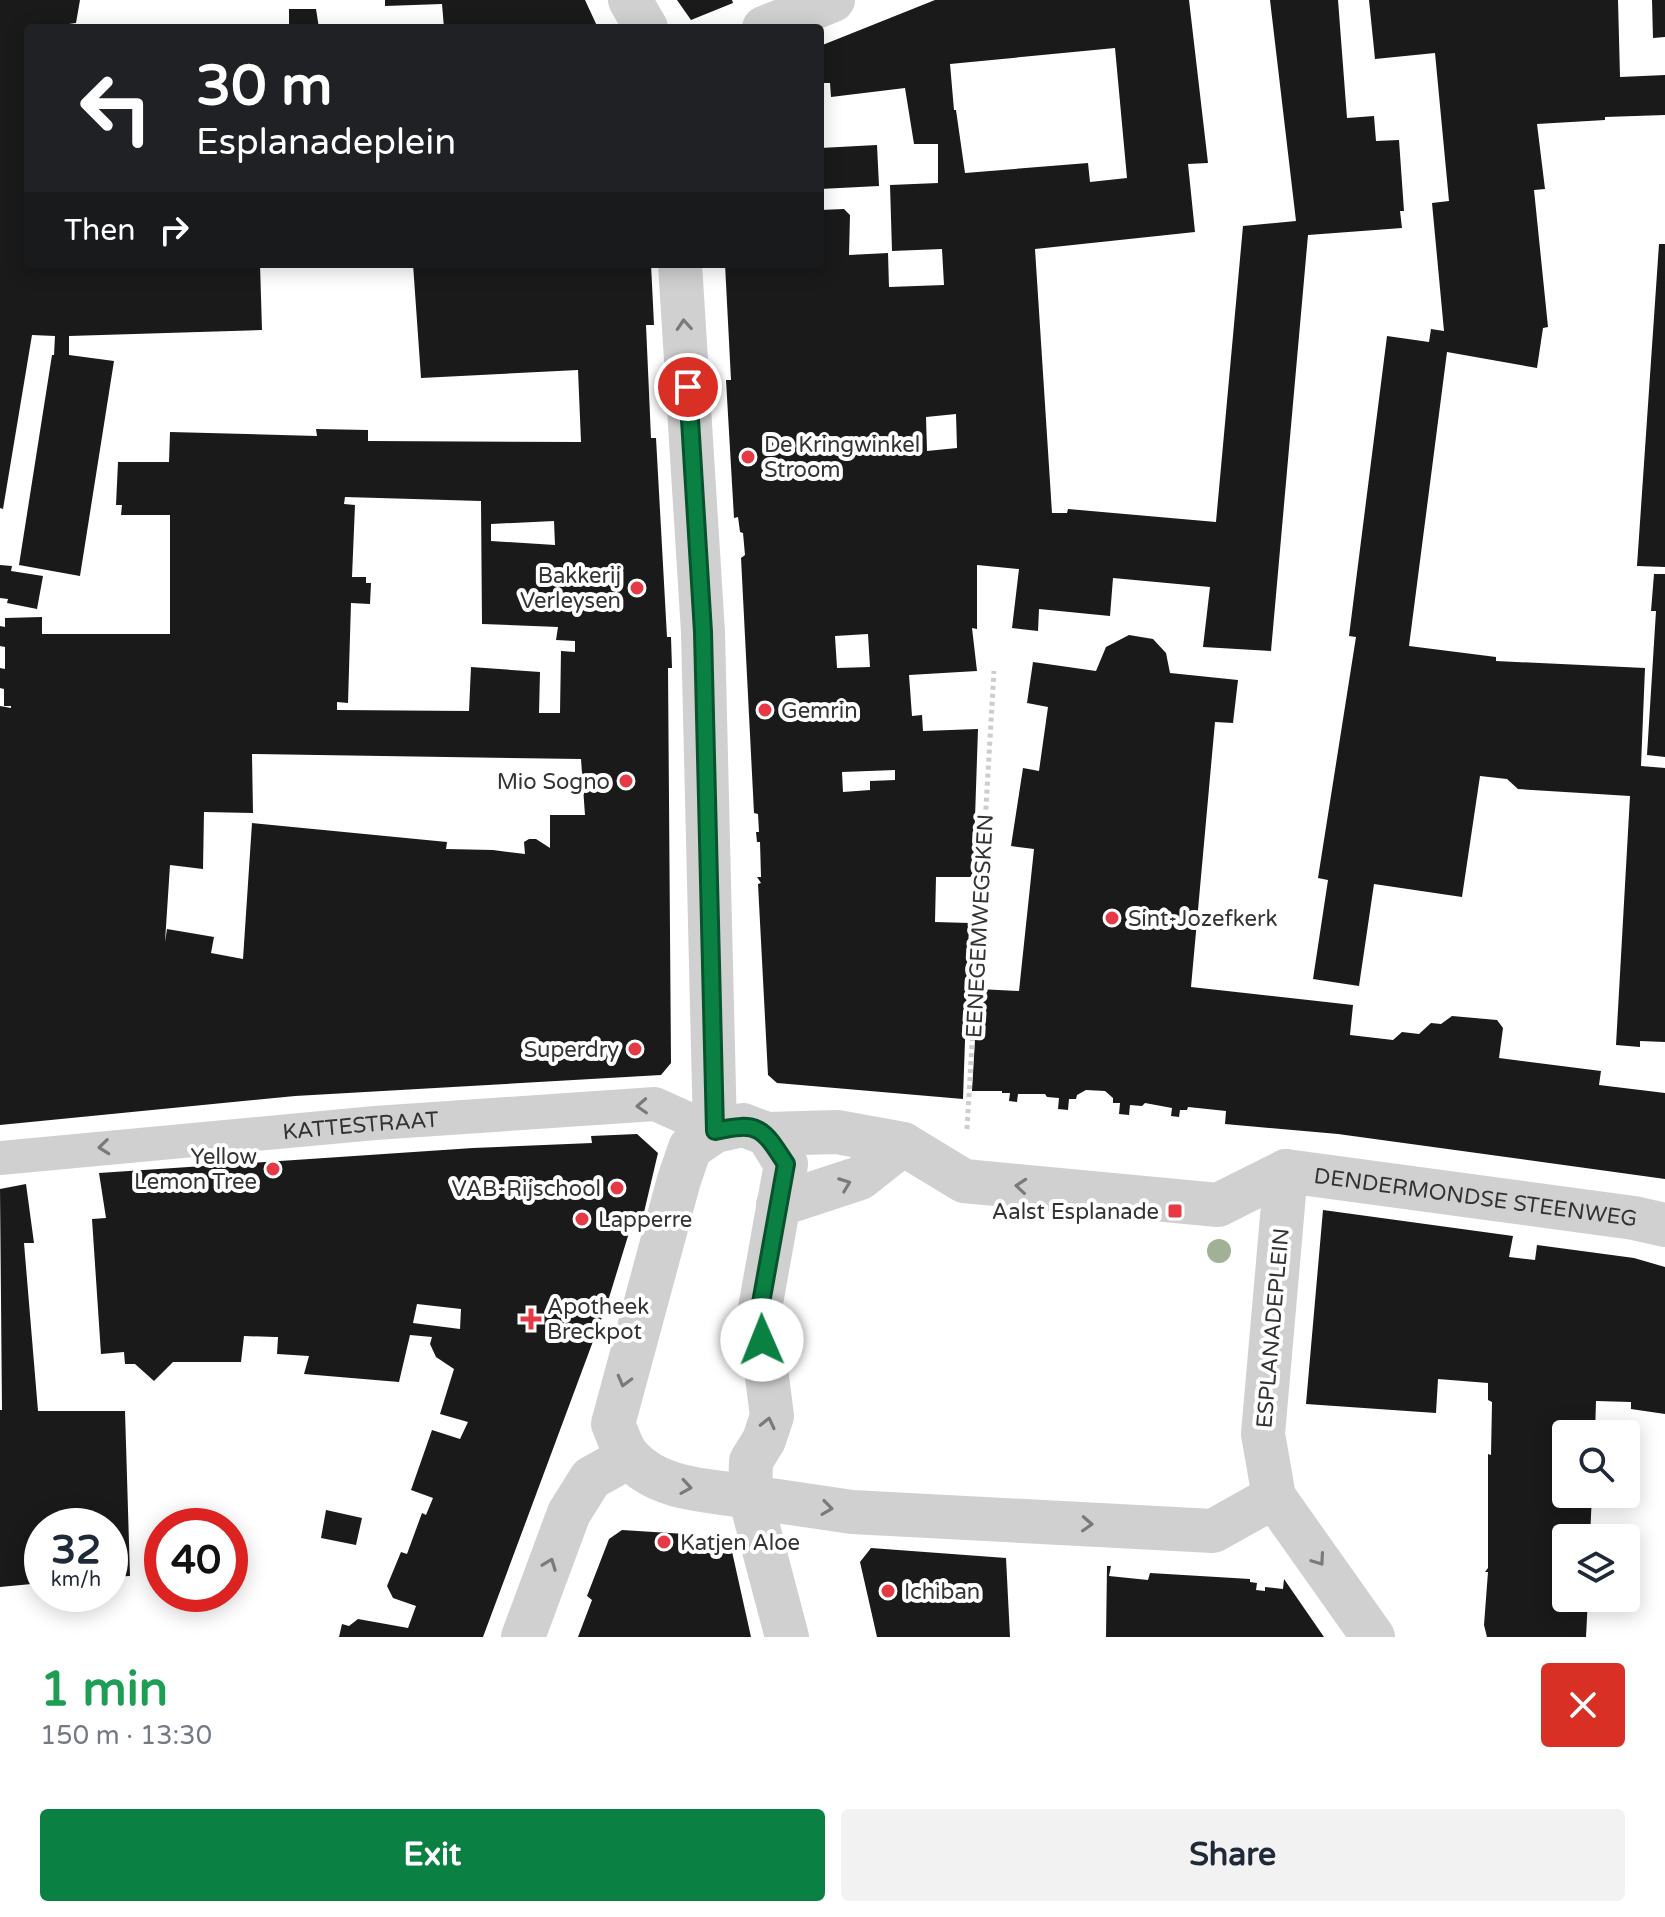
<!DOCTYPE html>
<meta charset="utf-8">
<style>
:root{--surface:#fff;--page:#f2f2f3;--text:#1f2937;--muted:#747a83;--accent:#0b8043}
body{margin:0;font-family:"Varela Round",sans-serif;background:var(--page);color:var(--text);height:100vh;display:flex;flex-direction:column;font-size:30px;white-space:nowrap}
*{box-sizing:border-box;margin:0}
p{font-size:26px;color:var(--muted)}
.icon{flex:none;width:44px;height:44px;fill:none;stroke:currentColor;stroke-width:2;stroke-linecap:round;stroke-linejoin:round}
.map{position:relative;height:1637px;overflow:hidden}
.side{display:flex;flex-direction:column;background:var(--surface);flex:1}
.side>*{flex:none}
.guide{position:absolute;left:24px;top:24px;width:800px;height:244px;border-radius:8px;box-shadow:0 4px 20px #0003;background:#202124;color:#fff;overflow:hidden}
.tools{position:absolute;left:1552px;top:1420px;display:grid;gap:16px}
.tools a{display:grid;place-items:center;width:88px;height:88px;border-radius:8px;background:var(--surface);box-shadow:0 4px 20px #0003;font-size:40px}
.speed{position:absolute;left:24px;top:1508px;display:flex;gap:16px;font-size:40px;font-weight:700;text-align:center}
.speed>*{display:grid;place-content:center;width:104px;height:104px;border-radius:50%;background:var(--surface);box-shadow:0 4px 20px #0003;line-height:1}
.speed small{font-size:20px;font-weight:400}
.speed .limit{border:12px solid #d22;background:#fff;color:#111}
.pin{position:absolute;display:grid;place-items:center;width:68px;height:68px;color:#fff;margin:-34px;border:4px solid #fff;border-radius:50%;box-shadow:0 2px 8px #0007}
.me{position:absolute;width:88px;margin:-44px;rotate:359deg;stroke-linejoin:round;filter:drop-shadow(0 0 6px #0008)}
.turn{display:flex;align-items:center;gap:28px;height:168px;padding:0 40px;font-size:36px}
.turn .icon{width:104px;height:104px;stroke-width:2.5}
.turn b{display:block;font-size:56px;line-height:68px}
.then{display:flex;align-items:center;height:76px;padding:0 40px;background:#0003;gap:16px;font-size:30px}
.round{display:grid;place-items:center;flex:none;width:84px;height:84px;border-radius:8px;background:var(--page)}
.overview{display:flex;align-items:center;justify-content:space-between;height:136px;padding:0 40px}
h1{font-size:48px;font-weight:700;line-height:60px;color:#1e9e55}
.cta{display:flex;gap:16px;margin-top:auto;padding:16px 40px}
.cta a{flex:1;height:92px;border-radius:8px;background:var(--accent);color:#fff;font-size:32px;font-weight:700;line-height:92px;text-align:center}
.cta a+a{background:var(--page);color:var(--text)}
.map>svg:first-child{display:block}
</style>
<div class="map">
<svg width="1665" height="1637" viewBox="0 0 1665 1637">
<rect width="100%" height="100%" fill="#fff"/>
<path fill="#1a1a1a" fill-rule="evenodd" d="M0,0h80l-4,23 -14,2v3h-34v236h232l2,66 -193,6v19l45,6 -34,215 -61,-11 33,-210h2l1,-19 -23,-1 -29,174 -3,-1z
M385,0h200l13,28h-154l-2,-24 -57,2z
M677,0h55l1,3 -42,17z
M935,0h254l19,163 -20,1 7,68 -160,17 17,264h15l1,-4 148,13 27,-296 53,-5 -26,-221h68l9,118 27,-2 2,25 23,-1 5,71h-4l2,17 -94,7 -37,416 -68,-4 7,-60 -97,-9 -3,38 -71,-7 -1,22 -26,-3 7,-59 -42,-4v64l-5,-1 5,43 -68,4 3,41 10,-1 1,16 55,-2 -5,148h-37l-1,45 34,1 -6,176 -186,-16 -9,-8 -10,-191 3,-1 -4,-6h4l-1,-35h-3l-1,-10h3l-1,-18 -4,-1 -13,-255 4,-3 -2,-22 -3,-1 -2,-15 -4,1 -8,-138h5l-6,-116h95v-54l24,-1 6,6 -1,40 39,-2 1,34 55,-2 -2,-36 -50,2 -2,-66 48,-2v-39h-24l-9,-56 -74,9 -1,-14h-10v-37zM1115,48l12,130 -37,4 -2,-19 -123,10 -9,-63h-2l-4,-46zM956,414l1,34 -30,3 -1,-34zM868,634l2,33 -33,1 -2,-32zM895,770v10l-25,1v9l-27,2 -1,-20z
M1369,0h249l2,77 45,-2v40l-60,2v3l-68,4 8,65 -11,1 14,137 -5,1 -6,40 -90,-16 -38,294 87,11v4l149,7 -4,98 24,2v274l-25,-1v6l-24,-2 14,-249 -112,-7 -11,-10 -27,-3 -18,121 -88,-13 -15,102 -46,-7 15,-99 -10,-2 38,-241 -7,-1 38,-300 42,6 2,-13 13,2 -12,-128 17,-2 -14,-148 -60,6z
M1652,0h13v37l-12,1z
M289,9h27l3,19h-30z
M877,145l2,41 -59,3v-41z
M1659,244h6v323l-28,-1z
M413,264h238l3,61h-8l5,113h5l11,199h4l1,31h-4l3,395 -10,12 -366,21 -295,29v-419l11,2v-2h-7v-17l-4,-1v-20l5,1v-22l-5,-1v-20l5,1v-9l37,-1v17h128v-119h-49l1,-10h-6l2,-43h51l1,-30 147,4 -1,-7 52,1v11l213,1 -3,-72 -157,8zM345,497l136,4 1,123 76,3 -2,13 19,1v11l-14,-1 -1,62h-21l1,-41 -69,-5 -2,44 -132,-1v-8l11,1 3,-100 19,1 1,-21h-5v-6h-14l3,-72 -11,-1zM554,521l1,24 -64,-4v-17zM252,754l329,5 4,56h-35v33l-14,-9h-7l-5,3 1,12 -32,-4 -47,-1 1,-7 -195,-19 -9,136 -32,-6 3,-16 -47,-8 -2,13 5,-77 33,4 1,-57 49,1z
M0,565l12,1 -1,5 32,5 -6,33 -30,-6 1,-4 -8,-1z
M1654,574h11v183l-18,-2 9,-144h-5z
M1129,635l24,4 13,14 4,20 68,7 -5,43 -18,-1 -24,265 162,18 -3,30 43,5 9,-8 17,2 12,-11 10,1 11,-8 45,4 6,8 -4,30 102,13 -2,14 66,8v86l-327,-45 -113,-10 1,-13 -38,-4 -1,3h-7l-1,7 -8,-1 1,-8 -27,-5 -3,3 -12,-1 -1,10 -10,-1 1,-11h-7v-5l-8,-7 -19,-1 -9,5 -1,4h-7l-1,11 -10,-1 1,-11 -12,-1 -2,-3h-27l-1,8 -8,-1 1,-8h-8v-2h-30l6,-102 41,2 15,-142 -23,-3 12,-78 16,3 9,-64 -21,-4 6,-41 63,9 10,-24z
M637,1134l21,19 -17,72 -9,-2 -24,78 -125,336h-144l3,-13 7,2 9,-7 50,9 8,-22 -23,-8 -6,-12 14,-34 6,2 15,-41 4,2 7,-17 -22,-8 21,-60 28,9 8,-17 -28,-8 14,-45 -18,-12 -6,-13 2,-7 -22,-2 -11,47 -95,-8 5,-18 -32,-2 1,-17h-3l-31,-1 -3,26h-68l-19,19 -19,-17h-10l-1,-12 -23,2 -9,-135 14,-1 -7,-45 374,-25 119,-5 -1,-7zM417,1304l44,5 -1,20 -47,-6z
M26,1184l8,59h-10l14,168h87l5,165 -20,1v-51h-68v57l-42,4v-177h2l-2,-221z
M1323,1210l190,26 -4,21 26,3 2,-15 97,13 31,9v147l-34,-5v-7l-35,-1 -1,33h-29v60h26l-2,44h-24v60h22l-2,39h-99l-3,-12 4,-53h-3l3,-4v-114l3,1 1,-53 -4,-2v-17l-50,-4 -2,34 -130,-9z
M326,1510l36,8 -6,27 -35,-7z
M622,1530l95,6 14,11 20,90h-173l14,-37 -5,-4 22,-57z
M871,1548l135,10 4,79h-133l-17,-75z
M1107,1566h4l-2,10 39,4 2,-7 100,6v3l7,1 -1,7 9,1v-4l18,2 1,-10 40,58h-218z"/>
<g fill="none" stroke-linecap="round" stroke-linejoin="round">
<path stroke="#cdcdcd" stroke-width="5" stroke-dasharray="4 4" stroke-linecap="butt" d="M967,1129l27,-458"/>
<path stroke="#d0d0d0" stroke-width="34" id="s1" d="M0,1158l375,-35 280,-19 60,27"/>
<path stroke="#d0d0d0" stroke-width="44" d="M764,28l69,-28
M1286,1171l-23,263 11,63 99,140
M787,1637l-37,-140 102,15 361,19 61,-34"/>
<g stroke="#d0d0d0" stroke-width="44">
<path d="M630,0l16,28"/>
<path d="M680,264l23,368 12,499"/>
<path id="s2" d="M767,1134l19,30 -27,150 13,102 -8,24 -13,21 -1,36c-41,-7 -90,-6 -120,-39 -8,-8 -12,-23 -17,-34l66,-244 11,-32 25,-17 28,-6 24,9 70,-2 66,12 61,37 254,24 68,-34 348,47 31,7"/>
<path d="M778,1205l82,-27 43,-34"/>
<path d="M523,1637l46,-124 22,-35 38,-21"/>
</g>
</g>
<circle fill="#a2b095" cx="1219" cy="1251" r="12"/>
<defs><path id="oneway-chevron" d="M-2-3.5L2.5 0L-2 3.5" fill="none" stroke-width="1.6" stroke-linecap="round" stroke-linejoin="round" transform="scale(2)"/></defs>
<g stroke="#7a7a7a">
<use href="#oneway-chevron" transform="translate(684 325) rotate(-94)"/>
<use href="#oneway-chevron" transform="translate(642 1106) rotate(177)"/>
<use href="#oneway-chevron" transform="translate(104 1147) rotate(174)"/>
<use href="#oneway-chevron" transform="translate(845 1184) rotate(-21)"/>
<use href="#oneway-chevron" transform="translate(1021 1186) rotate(-175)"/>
<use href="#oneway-chevron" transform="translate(624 1381) rotate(105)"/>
<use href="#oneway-chevron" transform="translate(768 1423) rotate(-77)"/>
<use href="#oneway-chevron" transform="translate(686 1487) rotate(9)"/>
<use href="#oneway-chevron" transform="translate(827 1508) rotate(8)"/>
<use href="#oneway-chevron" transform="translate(1087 1524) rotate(3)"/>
<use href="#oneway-chevron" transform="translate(1319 1560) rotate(55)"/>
<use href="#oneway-chevron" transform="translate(550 1564) rotate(-69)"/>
</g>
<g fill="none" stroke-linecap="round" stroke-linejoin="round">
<defs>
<path id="route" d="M688,387l15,245 12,499c44,-10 48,-3 71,33l-27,150 3,26"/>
</defs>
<use href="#route" stroke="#07532c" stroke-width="20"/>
<use href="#route" stroke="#0b8043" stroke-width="14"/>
</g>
<g fill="#e63946" stroke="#fff" stroke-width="3">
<circle cx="748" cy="457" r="8"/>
<circle cx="637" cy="588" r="8"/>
<circle cx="765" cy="710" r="8"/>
<circle cx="626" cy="781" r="8"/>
<circle cx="1112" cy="918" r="8"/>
<circle cx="635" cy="1049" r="8"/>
<circle cx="273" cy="1169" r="8"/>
<circle cx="617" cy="1188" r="8"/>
<rect x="1167" y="1203" width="16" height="16" rx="4"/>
<circle cx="582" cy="1219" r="8"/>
<path d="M527 1307h8v8h8v8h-8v8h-8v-8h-8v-8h8z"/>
<circle cx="664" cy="1542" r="8"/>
<circle cx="888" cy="1591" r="8"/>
</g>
<g text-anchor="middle" stroke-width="8" stroke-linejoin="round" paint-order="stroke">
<g font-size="22" fill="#333" stroke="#fff" text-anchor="start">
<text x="764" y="452">De Kringwinkel<tspan x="764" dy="25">Stroom</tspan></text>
<text x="621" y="583" text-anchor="end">Bakkerij<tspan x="621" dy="25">Verleysen</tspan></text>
<text x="781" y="718">Gemrin</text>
<text x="610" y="789" text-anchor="end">Mio Sogno</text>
<text x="1128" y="926">Sint-Jozefkerk</text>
<text x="619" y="1057" text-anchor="end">Superdry</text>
<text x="257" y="1164" text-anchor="end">Yellow<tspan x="257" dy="25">Lemon Tree</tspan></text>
<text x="601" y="1196" text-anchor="end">VAB-Rijschool</text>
<text x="1159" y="1219" text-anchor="end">Aalst Esplanade</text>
<text x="598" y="1227">Lapperre</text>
<text x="547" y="1314">Apotheek<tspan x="547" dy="25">Breckpot</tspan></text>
<text x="680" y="1550">Katjen Aloe</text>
<text x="904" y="1599">Ichiban</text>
</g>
<g font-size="22" fill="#333" stroke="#fff">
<text transform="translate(979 926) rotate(-87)" y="8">EENEGEMWEGSKEN</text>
<text dy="8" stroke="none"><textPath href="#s1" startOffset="362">KATTESTRAAT</textPath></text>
<text dy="8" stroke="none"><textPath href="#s2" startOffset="1646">DENDERMONDSE STEENWEG</textPath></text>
<text transform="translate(1272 1328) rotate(-85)" y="8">ESPLANADEPLEIN</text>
</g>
</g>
</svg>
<div class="tools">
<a><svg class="icon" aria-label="search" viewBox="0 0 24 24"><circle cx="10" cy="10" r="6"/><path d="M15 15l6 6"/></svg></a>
<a><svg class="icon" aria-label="layers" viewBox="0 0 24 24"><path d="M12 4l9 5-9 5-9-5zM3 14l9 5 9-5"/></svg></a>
</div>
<div class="speed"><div>32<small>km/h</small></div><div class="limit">40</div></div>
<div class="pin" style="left:688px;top:387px;background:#d93025"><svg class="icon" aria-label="arrive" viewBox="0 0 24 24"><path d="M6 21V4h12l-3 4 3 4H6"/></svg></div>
<svg class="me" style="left:762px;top:1340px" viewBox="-20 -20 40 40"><circle r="19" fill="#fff"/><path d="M0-13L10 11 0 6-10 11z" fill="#0b8043"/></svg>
<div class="guide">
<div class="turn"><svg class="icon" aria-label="left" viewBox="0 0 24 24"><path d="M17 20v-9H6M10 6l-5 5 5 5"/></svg><div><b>30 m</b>Esplanadeplein</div></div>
<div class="then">Then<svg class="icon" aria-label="right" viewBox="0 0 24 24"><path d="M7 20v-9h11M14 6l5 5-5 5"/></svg></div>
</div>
</div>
<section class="side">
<div class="overview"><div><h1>1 min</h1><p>150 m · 13:30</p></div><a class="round" style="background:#d93025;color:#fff"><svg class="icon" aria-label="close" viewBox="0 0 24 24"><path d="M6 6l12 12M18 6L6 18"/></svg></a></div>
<div class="cta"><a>Exit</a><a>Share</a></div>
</section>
